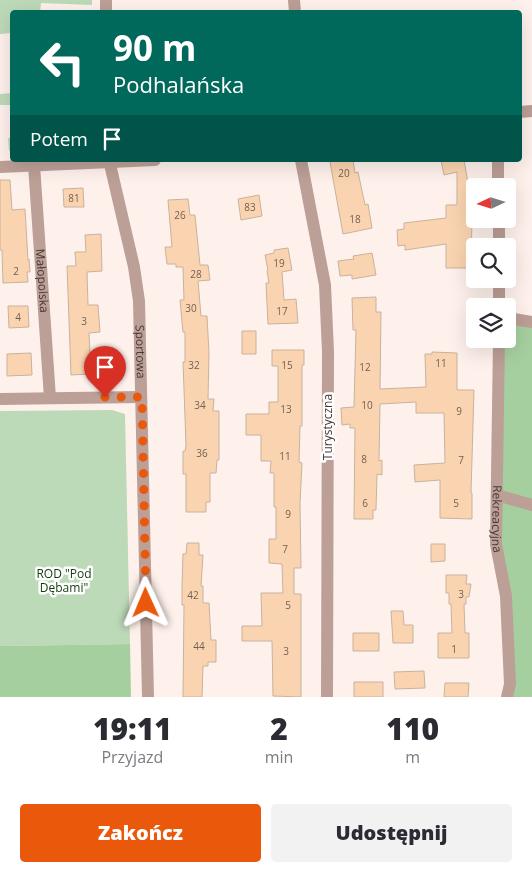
<!DOCTYPE html>
<html lang="pl">
<meta charset="utf-8">
<style>
:root{--surface:#fff;--page:#f2f2f3;--text:#2b2b33;--muted:#7c7c81;--accent:#ea580c}
body{margin:0;font-family:"Open Sans",sans-serif;background:var(--page);color:var(--text);height:100vh;display:flex;flex-direction:column;font-size:19px;white-space:nowrap}
*{box-sizing:border-box;margin:0}
p{font-size:16px;color:var(--muted)}
.icon{flex:none;width:28px;height:28px;fill:none;stroke:currentColor;stroke-width:2;stroke-linecap:round;stroke-linejoin:round}
.map{position:relative;height:697px;overflow:hidden}
.details{display:flex;flex-direction:column;background:var(--surface);flex:1}
.details>*{flex:none}
.guide{position:absolute;left:10px;top:10px;width:512px;height:152px;border-radius:5px;box-shadow:0 5px 20px #0002;background:#00695c;color:#fff;overflow:hidden}
.needle{width:32px;rotate:266deg}
.buttons{position:absolute;left:466px;top:178px;display:grid;gap:10px}
.buttons a{display:grid;place-items:center;width:50px;height:50px;border-radius:5px;background:var(--surface);box-shadow:0 5px 20px #0002;font-size:25px}
.pin{position:absolute;display:grid;place-items:center;width:42px;height:42px;color:#fff;margin:-51px -21px;border-radius:50% 50% 50% 0;rotate:-45deg;box-shadow:0 0 5px #0007}
.pin .icon{rotate:45deg}
.me{position:absolute;width:55px;margin:-28px;rotate:359deg;stroke-linejoin:round;filter:drop-shadow(0 0 4px #0008)}
.turn{display:flex;align-items:center;gap:18px;height:105px;padding:0 20px;font-size:22px}
.turn .icon{width:65px;height:65px;stroke-width:2.5}
.turn b{display:block;font-size:35px;line-height:42px}
.then{display:flex;align-items:center;height:48px;padding:0 20px;background:#0003;gap:10px;font-size:19px}
.eta{display:flex;justify-content:space-evenly;align-items:center;height:85px;text-align:center}
.eta b{font-size:30px;font-weight:800;line-height:35px}
.primary-button{display:flex;gap:10px;margin-top:auto;padding:10px 20px}
.primary-button a{flex:1;height:58px;border-radius:5px;background:var(--accent);color:#fff;font-size:20px;font-weight:800;line-height:58px;text-align:center}
.primary-button a+a{background:var(--page);color:var(--text)}
.map>svg:first-child{display:block}
</style>
<div class="map">
<svg width="532" height="697" viewBox="0 0 532 697">
<rect width="100%" height="100%" fill="#fef1ec"/>
<path fill="#bcd9b8" d="M0,0h92v5l-51,-2 -1,9h-28v21l-12,1z
M12,93v58h-3l-1,-13h4l-2,-33h-10v-11z
M112,410l13,4 5,230 -130,2v-235z"/>
<path fill="#a6cf9f" d="M508,318l24,4v375h-20l-16,-153 3,-205h9z
M130,644l1,53h-131v-51z"/>
<path fill="#fad4b0" stroke="#c9b29d" d="M340,160h13l2,13 3,-1 7,33 3,-1 4,24 -29,6 -13,-72z
M441,160h23l5,28 -1,16h3v14h1l-1,50h-25v-24l-41,6v-5l-7,1 -1,-16 7,-1v-6l42,-5v-13h11v-33l-13,3z
M0,180h10l2,30 13,-1 3,51 1,-1 1,13h-3l1,10 -25,1 -1,-33h-2z
M83,188l1,19h-20l-1,-18z
M259,195l3,21 -21,4 -3,-21z
M188,199l2,16h5l5,50h8l2,15 -12,1 3,35h6l2,37 -1,46h6l-1,12h6v49h-2l-1,13h-6v29h-4v10h-20v-38h-3v-23h2l1,-6 -3,-83h2v-30h-2l-3,-32h4l-1,-33h-7v-3h-9l-2,-17h7l-4,-47z
M101,234l1,37 -15,1 1,33h10l2,27 -11,1 2,41 -20,1 -4,-109h9l-1,-14h11l-1,-17z
M288,248l4,22 -10,2 2,28 12,-1 2,24 -30,1 -2,-41h3l-2,-12 1,-1 -3,-15 9,-2v-3z
M372,253l4,22 -24,4v-4l-12,1 -2,-15 16,-2 -1,-3z
M376,297v15h5l-1,77 46,-2 -1,-33h7v-2l25,1v37h17l-3,103h1v26l-32,-1v-38l-25,2 -1,-17 31,-2 -1,-50h-28v-11l-36,2 -1,57 3,-1v15l-5,-1 -1,36h-3v9h-19l1,-91h-5v-4l-8,1 -1,-17 13,-1 2,-77h-3l-1,-32z
M8,306h20l1,21 -20,1z
M242,331h14v23h-14z
M272,350h32v15h-2v61h-2l-1,36 3,1 -2,40 1,65h-7v26h7v103l-28,-1 -1,-55h-30v-15h20l-1,-33h22l-1,-29 -13,-1v-24h7v-32h-2v-34h-4l1,-12h-10v-26h-15v-21h23v-12h9v-36h-6z
M31,353l1,22 -25,1v-22z
M109,355l13,9 1,7 -8,12 -18,-10z
M187,543h12v12h4l-2,31h2v17h6l2,37h5v22h-8v4h-5l-1,31h-19l1,-92h-2v-18l1,-33h3z
M431,544h14v17l-14,1z
M446,575h21l-1,9h5l-2,13h-3v7h-2l1,29h4v25h-31v-25h14l-1,-29h-2v-11h-3z
M391,611h12l1,14h9v18h-20z
M353,633h26v18h-26z
M424,671l1,17 -30,1 -1,-17z
M354,682h29v15h-29z
M445,683h24l-1,14h-24z"/>
<g fill="none" stroke-linecap="round" stroke-linejoin="round">
<g stroke="#bc9f97" stroke-width="12">
<path d="M106,0v12"/>
<path d="M294,0l1,12"/>
<path d="M520,112l12,-1"/>
<path id="s1" d="M109,160l25,107 5,34 9,396"/>
<path d="M301,160l24,125 3,67 -1,345"/>
<path d="M498,160v26"/>
<path id="s2" d="M34,165l16,233"/>
<path d="M0,167l155,-7"/>
<path d="M499,219v27"/>
<path d="M499,279v27"/>
<path d="M508,318l24,4"/>
<path id="s3" d="M499,339l-3,205 10,52 4,88 -3,13"/>
<path d="M0,399l141,-2"/>
<path d="M497,495l35,10"/>
</g>
</g>
<g fill="none" stroke-linecap="round" stroke-linejoin="round">
<path stroke="#ea580c" stroke-width="9" stroke-dasharray="0 16.2" d="M105,397h37l4,206"/>
</g>
<g text-anchor="middle" stroke-width="5" stroke-linejoin="round" paint-order="stroke">
<g font-size="10" fill="#736054">
<text x="344" y="177">20</text>
<text x="74" y="202">81</text>
<text x="250" y="211">83</text>
<text x="180" y="219">26</text>
<text x="355" y="223">18</text>
<text x="279" y="267">19</text>
<text x="16" y="275">2</text>
<text x="196" y="278">28</text>
<text x="191" y="312">30</text>
<text x="282" y="315">17</text>
<text x="18" y="321">4</text>
<text x="84" y="325">3</text>
<text x="441" y="367">11</text>
<text x="194" y="369">32</text>
<text x="287" y="369">15</text>
<text x="365" y="371">12</text>
<text x="200" y="409">34</text>
<text x="367" y="409">10</text>
<text x="286" y="413">13</text>
<text x="459" y="415">9</text>
<text x="202" y="457">36</text>
<text x="285" y="460">11</text>
<text x="364" y="463">8</text>
<text x="461" y="464">7</text>
<text x="365" y="507">6</text>
<text x="456" y="507">5</text>
<text x="288" y="518">9</text>
<text x="285" y="553">7</text>
<text x="461" y="598">3</text>
<text x="193" y="599">42</text>
<text x="288" y="609">5</text>
<text x="199" y="650">44</text>
<text x="454" y="653">1</text>
<text x="286" y="655">3</text>
</g>
<g font-size="12" fill="#463935" stroke="#fff">
<text dy="4" stroke="none"><textPath href="#s2" startOffset="116">Małopolska</textPath></text>
<text dy="4" stroke="none"><textPath href="#s1" startOffset="195">Sportowa</textPath></text>
<text transform="translate(328 427) rotate(-90)" y="4">Turystyczna</text>
<text dy="4" stroke="none"><textPath href="#s3" startOffset="180">Rekreacyjna</textPath></text>
</g>
<g font-size="12" fill="#123b0c" stroke="#fff">
<text x="64" y="578">ROD "Pod<tspan x="64" dy="14">Dębami"</tspan></text>
</g>
</g>
</svg>
<div class="buttons">
<a><svg class="needle" viewBox="-14 -14 28 28"><path d="M0-13l5 13h-10z" fill="#e53935"/><path d="M0 13l5-13h-10z" fill="#7c7c81"/></svg></a>
<a><svg class="icon" aria-label="search" viewBox="0 0 24 24"><circle cx="10" cy="10" r="6"/><path d="M15 15l6 6"/></svg></a>
<a><svg class="icon" aria-label="layers" viewBox="0 0 24 24"><path d="M12 4l9 5-9 5-9-5zM3 14l9 5 9-5"/></svg></a>
</div>
<div class="pin" style="left:105px;top:397px;background:#d93025"><svg class="icon" aria-label="arrive" viewBox="0 0 24 24"><path d="M6 21V4h12l-3 4 3 4H6"/></svg></div>
<svg class="me" style="left:146px;top:603px" viewBox="-20 -20 40 40"><path d="M0-17L14 15 0 8-14 15z" fill="#ea580c" stroke="#fff" stroke-width="4"/></svg>
<div class="guide">
<div class="turn"><svg class="icon" aria-label="left" viewBox="0 0 24 24"><path d="M17 20v-9H6M10 6l-5 5 5 5"/></svg><div><b>90 m</b>Podhalańska</div></div>
<div class="then">Potem<svg class="icon" aria-label="arrive" viewBox="0 0 24 24"><path d="M6 21V4h12l-3 4 3 4H6"/></svg></div>
</div>
</div>
<section class="details">
<div class="eta">
<div><b>19:11</b><p>Przyjazd</p></div>
<div><b>2</b><p>min</p></div>
<div><b>110</b><p>m</p></div>
</div>
<div class="primary-button"><a>Zakończ</a><a>Udostępnij</a></div>
</section>
